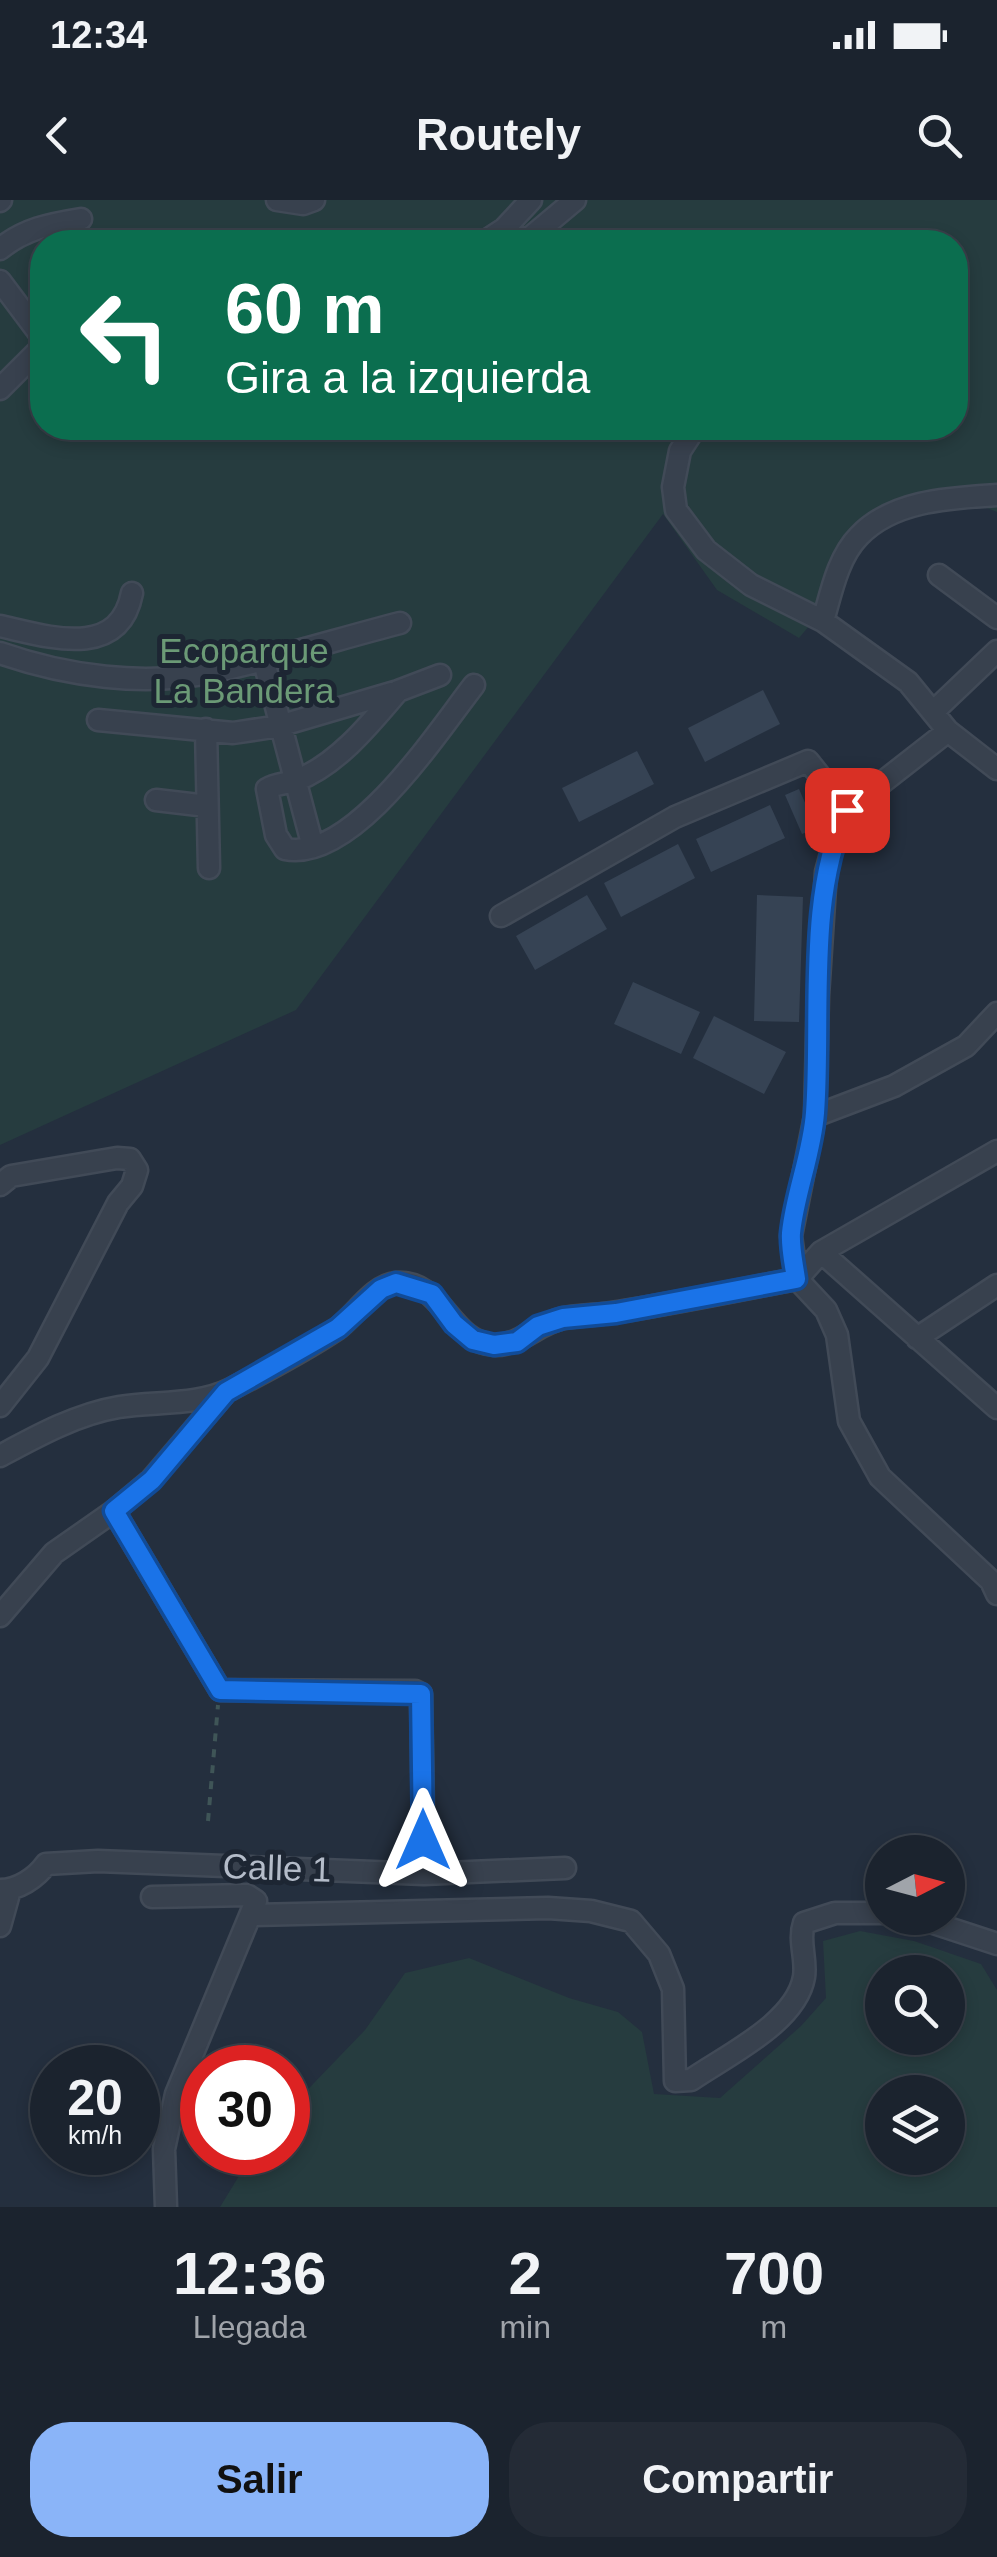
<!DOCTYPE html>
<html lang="es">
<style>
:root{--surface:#1b232e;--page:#242b36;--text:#f1f3f6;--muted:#a0a4aa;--line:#39404a;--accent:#8ab4f8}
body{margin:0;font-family:Arial,sans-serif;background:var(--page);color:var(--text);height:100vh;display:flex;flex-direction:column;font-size:38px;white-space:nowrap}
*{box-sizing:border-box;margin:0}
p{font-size:32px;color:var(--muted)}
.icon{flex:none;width:55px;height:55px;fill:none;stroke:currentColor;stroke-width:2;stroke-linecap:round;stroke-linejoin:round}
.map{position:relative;height:2007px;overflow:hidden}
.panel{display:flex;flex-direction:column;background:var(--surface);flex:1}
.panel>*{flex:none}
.top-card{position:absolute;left:30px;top:30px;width:938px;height:210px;border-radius:40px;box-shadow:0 5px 15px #0003,0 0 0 2px var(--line);background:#0b6e4f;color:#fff;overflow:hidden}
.needle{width:65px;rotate:84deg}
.buttons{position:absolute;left:865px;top:1635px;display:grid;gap:20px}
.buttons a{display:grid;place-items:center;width:100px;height:100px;border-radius:50%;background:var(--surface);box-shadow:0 5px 15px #0003,0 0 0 2px var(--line);font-size:50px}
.speed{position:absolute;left:30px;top:1845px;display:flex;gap:20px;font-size:50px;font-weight:700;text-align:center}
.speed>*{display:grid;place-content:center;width:130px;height:130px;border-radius:50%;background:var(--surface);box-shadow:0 5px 15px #0003,0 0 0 2px var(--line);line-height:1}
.speed small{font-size:25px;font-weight:400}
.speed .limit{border:15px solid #d22;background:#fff;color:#111}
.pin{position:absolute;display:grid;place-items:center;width:85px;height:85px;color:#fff;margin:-42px;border-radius:20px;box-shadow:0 5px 15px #0006}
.me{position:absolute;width:110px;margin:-55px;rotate:0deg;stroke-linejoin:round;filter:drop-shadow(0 0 8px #0008)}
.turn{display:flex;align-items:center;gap:35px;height:210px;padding:0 30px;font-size:45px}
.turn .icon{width:130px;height:130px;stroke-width:2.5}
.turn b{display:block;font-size:70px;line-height:85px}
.eta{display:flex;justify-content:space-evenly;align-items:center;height:170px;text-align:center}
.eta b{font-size:60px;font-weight:600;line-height:70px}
.button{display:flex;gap:20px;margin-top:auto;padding:20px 30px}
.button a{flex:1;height:115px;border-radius:40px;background:var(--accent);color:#111;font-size:40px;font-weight:600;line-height:115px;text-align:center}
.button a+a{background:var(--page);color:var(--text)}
.status{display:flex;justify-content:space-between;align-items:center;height:70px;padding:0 50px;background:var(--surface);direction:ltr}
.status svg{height:28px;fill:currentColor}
header{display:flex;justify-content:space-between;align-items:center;height:130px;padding:0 30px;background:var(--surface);font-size:45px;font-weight:600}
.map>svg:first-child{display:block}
</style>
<div class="status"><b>12:34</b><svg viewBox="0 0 49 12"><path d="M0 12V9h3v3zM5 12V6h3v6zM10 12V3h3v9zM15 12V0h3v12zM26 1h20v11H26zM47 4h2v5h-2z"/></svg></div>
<header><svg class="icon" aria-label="back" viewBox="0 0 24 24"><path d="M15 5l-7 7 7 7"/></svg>Routely<svg class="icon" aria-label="search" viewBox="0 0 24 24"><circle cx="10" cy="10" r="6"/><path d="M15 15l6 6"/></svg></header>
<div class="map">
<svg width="997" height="2007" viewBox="0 0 997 2007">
<rect width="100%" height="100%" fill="#242f3e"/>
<path fill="#263c3f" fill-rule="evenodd" d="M0,0h997v312l-25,-10 -65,5 -69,60 -11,38 -28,33 -82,-48 -54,-76 -367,496 -296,135zM42,42h913v186h-913z
M860,1731l54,10 67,23 16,26v217h-777l33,-54 35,-1v-42l77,-80 40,-57 64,-15 100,40 49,14 24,20 12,62 66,4 81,-72 25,-28 -3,-57zM882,1772h66v66h-66zM882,1892h66v66h-66z"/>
<path fill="#364354" d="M763,490l17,34 -75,38 -17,-34z
M637,551l17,33 -75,38 -17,-34z
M799,589l17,39 -14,6 -17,-39z
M770,605l15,33 -74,34 -15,-33z
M678,644l17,34 -74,39 -17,-34z
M587,695l20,34 -72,41 -19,-34z
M757,695l46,2 -4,125 -45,-1z
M633,782l67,30 -19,42 -67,-30z
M714,816l72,36 -22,42 -71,-36z"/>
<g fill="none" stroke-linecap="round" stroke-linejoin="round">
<defs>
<path id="minor" d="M277,0l26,4 11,-4
M0,1l1,-1
M484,42l20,-13 27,-29
M519,42l13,-6 43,-36
M0,49c24,-20 50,-25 81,-30
M0,81l42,56
M0,189l42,-42
M695,228l-15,23 -7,36 3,23 30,40 45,35 72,36 85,61 40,49 49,38
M939,375l58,43
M823,421c8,-28 15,-64 36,-85 34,-36 92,-38 138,-41
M0,426c49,11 119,34 132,-33
M0,453c66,23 144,34 213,19 62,-13 125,-33 187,-49
M263,458l50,189
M398,491c-27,32 -61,74 -101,89 -10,4 -21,3 -30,9l9,46 9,14c68,14 153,-118 189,-164
M933,512l64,-61
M98,520l135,13 46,-7 119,-35 42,-16
M206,529l3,139
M156,600l51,6
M501,716l174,-99 133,-56 39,49
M815,916l79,-30 72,-40 31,-33
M0,985l11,-9 106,-18 13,1 7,11 -5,16 -14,17 -80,155 -38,48
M821,1052l176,156
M797,1079l-6,-43 24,-120 3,-120 8,-124 10,-37 11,-25 101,-79
M797,1079l24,-27 176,-101
M917,1138l80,-53
M0,1256c37,-20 77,-42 119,-49 37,-6 78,-1 112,-18 35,-18 73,-38 106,-60 18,-13 36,-44 59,-46 47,-4 54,61 99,62 27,0 43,-22 69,-27 18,-3 36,-3 53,-6 60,-9 120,-22 180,-33l29,31 11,25 12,86 31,56 111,104 6,13
M114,1311l106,179 195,1 6,3 3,180
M0,1416l54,-63 60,-42 37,-31 75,-88
M0,1690c18,0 36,-12 46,-26l52,-3 326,13 141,-6
M152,1697l95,-2 9,6 -80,193 -12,55 2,58
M253,1715l295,-7 43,3 40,10 28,33 14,35 2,92 16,-1c36,-25 105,-57 113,-103 3,-18 -6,-36 0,-54l31,-10h47
M918,1718l79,26
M0,1726l10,-36"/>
</defs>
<use href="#minor" stroke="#414a57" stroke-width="25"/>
<path stroke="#3f5557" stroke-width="4" stroke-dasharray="8 8" stroke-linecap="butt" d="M208,1621l10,-116"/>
<use href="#minor" stroke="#38414e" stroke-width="20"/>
</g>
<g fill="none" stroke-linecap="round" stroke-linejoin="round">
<defs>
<path id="route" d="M423,1640l-2,-146 -201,-4 -106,-179 38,-31 74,-88 112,-64 43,-39 15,-6 36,11 22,30 19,16 21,5 23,-3 21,-16 25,-8 53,-5 180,-34c-2,-15 -6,-31 -5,-46 4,-40 21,-79 24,-120 7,-95 -9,-215 32,-303"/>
</defs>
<use href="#route" stroke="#114b97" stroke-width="25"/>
<use href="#route" stroke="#1a73e8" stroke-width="18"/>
</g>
<g text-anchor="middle" stroke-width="10" stroke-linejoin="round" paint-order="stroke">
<g font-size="35" fill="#6b9a76" stroke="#1d2633">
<text x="244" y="463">Ecoparque<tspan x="244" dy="40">La Bandera</tspan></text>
</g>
<g font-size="35" fill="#b4bcc9" stroke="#1d2633">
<text transform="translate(277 1668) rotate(2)" y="12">Calle 1</text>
</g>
</g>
</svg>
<div class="buttons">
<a><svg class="needle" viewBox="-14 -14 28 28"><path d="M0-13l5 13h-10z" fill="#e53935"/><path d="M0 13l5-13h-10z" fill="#a0a4aa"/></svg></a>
<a><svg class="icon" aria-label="search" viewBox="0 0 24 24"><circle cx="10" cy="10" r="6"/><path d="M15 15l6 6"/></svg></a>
<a><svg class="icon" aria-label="layers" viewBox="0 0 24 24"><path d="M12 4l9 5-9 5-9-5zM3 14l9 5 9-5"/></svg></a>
</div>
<div class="speed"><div>20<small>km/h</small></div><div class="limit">30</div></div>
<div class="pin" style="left:847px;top:610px;background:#d93025"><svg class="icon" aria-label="arrive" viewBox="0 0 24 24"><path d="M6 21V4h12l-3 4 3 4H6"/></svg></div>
<svg class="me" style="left:423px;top:1640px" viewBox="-20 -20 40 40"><path d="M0-17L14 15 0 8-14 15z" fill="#1a73e8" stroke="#fff" stroke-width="4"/></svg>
<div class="top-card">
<div class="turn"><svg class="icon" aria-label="left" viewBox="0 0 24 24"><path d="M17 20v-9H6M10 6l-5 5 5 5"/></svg><div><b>60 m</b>Gira a la izquierda</div></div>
</div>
</div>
<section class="panel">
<div class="eta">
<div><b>12:36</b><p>Llegada</p></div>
<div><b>2</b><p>min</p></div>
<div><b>700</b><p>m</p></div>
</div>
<div class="button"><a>Salir</a><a>Compartir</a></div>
</section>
